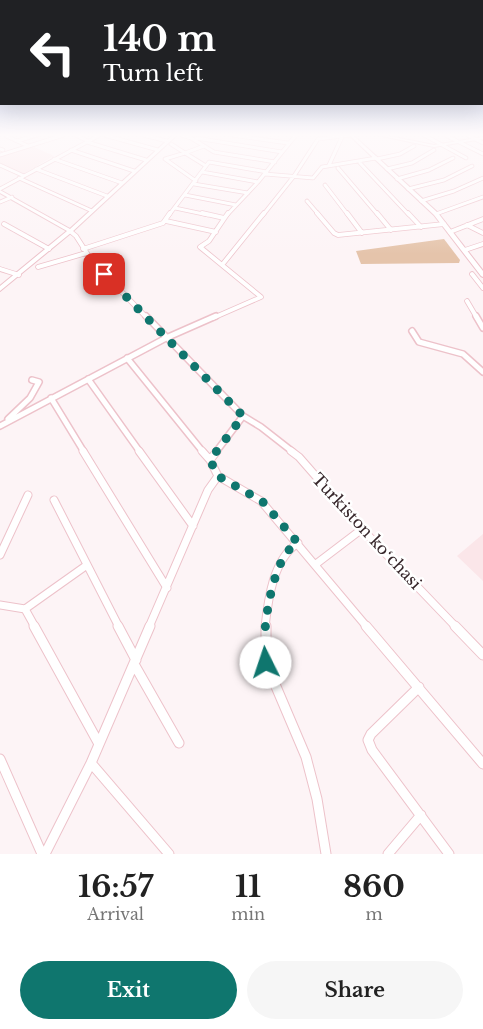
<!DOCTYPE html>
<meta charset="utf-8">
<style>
:root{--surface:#fff;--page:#f6f6f6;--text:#222;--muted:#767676;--accent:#0f766e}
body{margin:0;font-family:"Libre Baskerville",serif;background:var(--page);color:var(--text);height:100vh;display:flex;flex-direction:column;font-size:19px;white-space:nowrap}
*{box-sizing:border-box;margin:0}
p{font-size:16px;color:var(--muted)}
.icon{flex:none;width:28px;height:28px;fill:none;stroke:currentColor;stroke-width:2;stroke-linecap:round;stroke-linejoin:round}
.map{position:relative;height:854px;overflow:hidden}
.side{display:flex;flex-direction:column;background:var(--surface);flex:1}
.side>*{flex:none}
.banner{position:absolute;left:0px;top:0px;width:484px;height:105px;box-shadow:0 5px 20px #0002;background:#202124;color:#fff;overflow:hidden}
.pin{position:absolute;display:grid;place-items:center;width:42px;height:42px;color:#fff;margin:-21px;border-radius:10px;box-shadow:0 2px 8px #0006}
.me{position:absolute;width:55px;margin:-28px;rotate:356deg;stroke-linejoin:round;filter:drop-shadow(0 0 4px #0008)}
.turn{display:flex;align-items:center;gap:18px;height:105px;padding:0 20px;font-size:22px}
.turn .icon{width:65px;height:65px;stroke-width:2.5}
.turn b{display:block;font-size:35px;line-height:42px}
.eta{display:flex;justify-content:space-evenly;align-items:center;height:85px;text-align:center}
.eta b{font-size:30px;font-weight:800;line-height:35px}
.button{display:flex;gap:10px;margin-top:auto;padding:10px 20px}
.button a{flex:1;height:58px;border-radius:30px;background:var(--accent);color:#fff;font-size:20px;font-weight:800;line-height:58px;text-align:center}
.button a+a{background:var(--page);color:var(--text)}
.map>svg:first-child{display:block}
</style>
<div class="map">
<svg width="483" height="854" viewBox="0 0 483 854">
<rect width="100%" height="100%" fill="#fdf4f6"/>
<path fill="#fbe6e9" d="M32,146l22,10 -31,18 -23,-11v-7z
M483,534v47l-26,-25z"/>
<path fill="#e5c4ab" d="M444,239l16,21 -1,3 -98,1 -5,-13z"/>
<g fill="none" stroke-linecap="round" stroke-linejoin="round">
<defs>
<path id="street-far4" d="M75,135l13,6
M104,135l54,15
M143,135l24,6
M181,135l10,3 23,14 61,10
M232,135l56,8
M424,135l42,23
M445,135l38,19
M467,135l16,8
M6,136l22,10
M196,138l86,14
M17,141l20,-6
M87,142l59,18
M171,144l14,9 19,-7
M0,149l3,1
M71,150l63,21
M0,155l64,-20
M54,159l68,24
M377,159l23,-5 14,-8
M360,163l49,52
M0,165l24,11
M329,165l13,-28
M338,168l40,47
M36,169l71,27
M387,169l25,-6 22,-13
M202,172l56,10
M265,174l48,4 9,-11 54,-9
M19,178l73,33
M397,179l32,-9 24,-12
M196,181l-31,-22 20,-6 21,13
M194,184l54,9
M325,185l23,30
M0,189l100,-54
M408,189l36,-9 28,-14
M185,195l51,10
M307,201l12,14
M421,201l33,-10 29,-13
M0,202l12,-5
M175,208l33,7
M436,214l47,-17
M169,215l40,-53 58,10
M227,215l31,-33 38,-47
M263,215l31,-39 24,-37 33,-4"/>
<path id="street-far3" d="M202,213l22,5
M317,213l17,20 4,2 106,-11
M347,213l15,20
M377,213l14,17
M408,213l13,14
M166,221l50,11
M4,224l45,25
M467,225l16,8
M70,231l6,5 16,25 55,57
M450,232l33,-13
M83,249l80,-26 7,-10
M465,250l18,-6
M222,265l42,-52
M38,267l48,-14
M0,269l19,6
M472,274l11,14
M467,301l10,17
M213,318l48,-21 -61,-50 9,-6 19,-28"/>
<path id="street-far2" d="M146,316l97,100 18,11 32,25
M476,316l7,12
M412,331l7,11 44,12 20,18
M127,358l76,94
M88,379l52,73
M51,398l33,54
M8,419l22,-21 9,-16 -7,-2
M0,426l166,-88 50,-22
M216,452l27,-36"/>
<path id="street-far1" d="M83,451l84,137
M139,451l54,75
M202,451l8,9
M291,451l8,6 63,72 94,98
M218,476l43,25 106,126
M54,500l65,127
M0,555l28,-60
M316,564l46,-35
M0,605l25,4 10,18
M25,609l62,-44
M149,627l59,-137 10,-14 -8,-16 7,-9
M265,627c3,-27 8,-68 33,-84"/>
<path id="street" d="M34,626l65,118
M118,626l18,34
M266,626v37l40,94 11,42 9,55
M366,626l117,138
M455,626l28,29
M134,664l45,79
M419,687l-48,47 -3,6 4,10 77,104
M0,759l42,95
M91,763l78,91
M45,854l46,-91 59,-137
M388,854l33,-39"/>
<path id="secondary" d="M173,135h4l-105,97 -72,59v-5l67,-55 -67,-38v-3l70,39z
M349,135h4l85,78 45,58v6l-2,-1 -47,-61z
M377,135h7l50,10 49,-8v2l-49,8z"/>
</defs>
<use href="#street-far4" stroke="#edc2ca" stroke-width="4.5"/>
<use href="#street-far3" stroke="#edc2ca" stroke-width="5.5"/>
<use href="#street-far2" stroke="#edc2ca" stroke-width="8"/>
<use href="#street-far1" stroke="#edc2ca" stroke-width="9"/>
<use href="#street" stroke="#edc2ca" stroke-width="11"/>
<use href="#secondary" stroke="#edc2ca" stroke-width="2"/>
<use href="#street-far4" stroke="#fff" stroke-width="3"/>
<use href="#street-far3" stroke="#fff" stroke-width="4"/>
<use href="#street-far2" stroke="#fff" stroke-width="5"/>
<use href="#street-far1" stroke="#fff" stroke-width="7"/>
<use href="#street" stroke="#fff" stroke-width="9"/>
<use href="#secondary" fill="#fff" fill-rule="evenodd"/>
</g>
<linearGradient id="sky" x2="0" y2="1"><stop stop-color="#9bb0e3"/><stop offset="0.53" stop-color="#fefafb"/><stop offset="1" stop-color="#fefafb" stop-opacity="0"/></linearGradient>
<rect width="483" height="254" fill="url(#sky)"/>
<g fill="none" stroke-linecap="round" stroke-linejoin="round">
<path stroke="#0f766e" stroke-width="9" stroke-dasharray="0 16.2" d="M104,274l139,142 -33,44 8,16 44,25 36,42c-3,2 -7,4 -9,7 -18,19 -29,89 -23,113"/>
</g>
<g text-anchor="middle" stroke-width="5" stroke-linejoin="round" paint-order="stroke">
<g font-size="16" fill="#37272b" stroke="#fff">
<text transform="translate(367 531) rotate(47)" y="6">Turkiston koʻchasi</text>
</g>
</g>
</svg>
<div class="pin" style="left:104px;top:274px;background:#d93025"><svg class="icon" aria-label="arrive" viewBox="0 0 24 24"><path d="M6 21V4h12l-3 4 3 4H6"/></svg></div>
<svg class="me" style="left:266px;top:663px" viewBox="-20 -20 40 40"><circle r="19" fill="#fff"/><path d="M0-13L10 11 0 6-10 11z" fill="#0f766e"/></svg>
<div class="banner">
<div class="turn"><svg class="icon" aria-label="left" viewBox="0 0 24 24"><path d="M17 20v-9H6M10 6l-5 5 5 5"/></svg><div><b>140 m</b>Turn left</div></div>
</div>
</div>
<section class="side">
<div class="eta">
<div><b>16:57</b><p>Arrival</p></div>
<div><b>11</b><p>min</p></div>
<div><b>860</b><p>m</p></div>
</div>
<div class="button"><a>Exit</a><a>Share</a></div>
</section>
